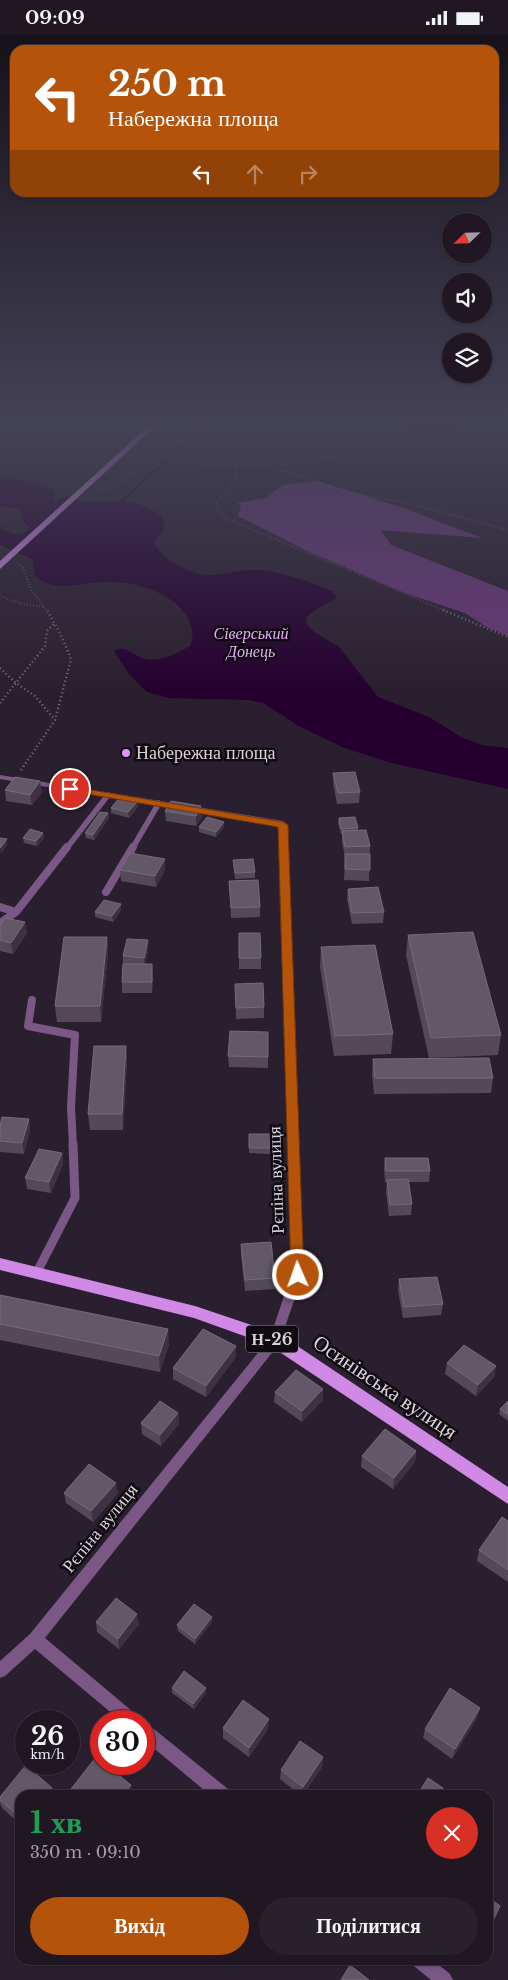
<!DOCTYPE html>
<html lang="uk">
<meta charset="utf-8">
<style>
:root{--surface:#201722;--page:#28202a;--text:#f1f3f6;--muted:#a29fa5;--line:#3d3640;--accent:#b45309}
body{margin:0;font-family:"Libre Baskerville",serif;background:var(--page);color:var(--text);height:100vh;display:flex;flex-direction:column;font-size:19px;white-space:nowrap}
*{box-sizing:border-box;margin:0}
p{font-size:16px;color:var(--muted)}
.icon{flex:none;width:28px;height:28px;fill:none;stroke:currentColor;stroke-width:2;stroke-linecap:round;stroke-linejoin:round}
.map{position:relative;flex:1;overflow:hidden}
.panel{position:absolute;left:15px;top:1755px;width:478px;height:175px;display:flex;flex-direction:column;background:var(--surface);border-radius:15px;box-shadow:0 1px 4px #0004,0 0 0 1px var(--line)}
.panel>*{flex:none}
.guide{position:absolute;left:10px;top:10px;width:489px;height:152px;border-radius:15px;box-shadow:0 1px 4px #0004,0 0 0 1px var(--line);background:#b45309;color:#fff;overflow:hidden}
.needle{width:32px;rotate:247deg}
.controls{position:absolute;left:442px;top:178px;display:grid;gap:10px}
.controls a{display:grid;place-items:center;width:50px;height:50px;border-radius:50%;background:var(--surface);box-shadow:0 1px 4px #0004,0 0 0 1px var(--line);font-size:25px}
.speed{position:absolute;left:15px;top:1675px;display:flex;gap:10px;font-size:25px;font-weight:700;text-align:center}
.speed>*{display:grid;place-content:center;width:65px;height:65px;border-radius:50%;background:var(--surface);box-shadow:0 1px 4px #0004,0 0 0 1px var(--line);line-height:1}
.speed small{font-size:12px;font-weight:400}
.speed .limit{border:8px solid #d22;background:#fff;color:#111}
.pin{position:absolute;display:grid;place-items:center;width:42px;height:42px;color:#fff;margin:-21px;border:2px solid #fff;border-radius:50%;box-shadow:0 1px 5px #0007}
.me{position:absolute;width:55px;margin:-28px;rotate:358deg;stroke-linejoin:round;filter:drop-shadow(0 0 4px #0008)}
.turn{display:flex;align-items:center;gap:18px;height:105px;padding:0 15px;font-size:22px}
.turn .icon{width:65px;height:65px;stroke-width:2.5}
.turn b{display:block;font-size:35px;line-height:42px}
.lanes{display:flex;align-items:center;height:48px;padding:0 15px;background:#0003;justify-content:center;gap:25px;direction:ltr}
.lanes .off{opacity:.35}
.round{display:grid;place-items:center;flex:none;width:52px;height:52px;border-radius:26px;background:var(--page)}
.summary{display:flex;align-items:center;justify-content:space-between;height:85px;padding:0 15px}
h1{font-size:30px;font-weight:800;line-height:38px;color:#1e9e55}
.action{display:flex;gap:10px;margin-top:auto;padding:10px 15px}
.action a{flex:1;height:58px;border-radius:30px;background:var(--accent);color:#fff;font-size:20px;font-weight:800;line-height:58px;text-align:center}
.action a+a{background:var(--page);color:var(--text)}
.status{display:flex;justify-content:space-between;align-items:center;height:35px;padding:0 25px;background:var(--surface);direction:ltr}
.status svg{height:14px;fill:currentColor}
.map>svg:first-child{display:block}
</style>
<div class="status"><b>09:09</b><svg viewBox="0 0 49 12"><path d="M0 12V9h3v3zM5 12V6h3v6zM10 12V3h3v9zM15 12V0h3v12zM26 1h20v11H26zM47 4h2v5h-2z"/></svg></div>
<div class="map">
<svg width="508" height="1945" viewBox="0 0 508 1945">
<rect width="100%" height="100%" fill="#2a1f2e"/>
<path fill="#693778" d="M317,446l81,25 84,32 -101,-8 10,15 117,46v45l-23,-10 -20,-13 -60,-20 -100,-43 -67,-34 3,-10 -4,-3 29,-5 17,-13z"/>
<path fill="#25002f" d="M397,385h48l19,6 -6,6 -17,1 -15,6 -14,-2z
M0,441c18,6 40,2 55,16l-1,10 12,-6 21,6 34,-1 16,2 19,9 7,6 1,12 -10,11c3,16 35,32 51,34 18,1 36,-7 54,-5 24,2 51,12 73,21l5,7 -25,14 -6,6 1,7 6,6 26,16 39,50 51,20 32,20 21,8 26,3v41l-117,-26 -49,-16 -43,-21 -36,-23 -15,-3 -79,-2 -22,-6 -18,-18 -15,-23c12,-7 20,6 32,8 15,3 32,-6 44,-13 5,-12 2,-21 -5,-32 -16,-24 -56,-34 -84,-32 -20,1 -42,9 -61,-2 -7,-4 -6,-13 -8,-21l-32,-14v-19c4,5 17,10 24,7 2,-1 4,-3 6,-5l-6,-6 -5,-13 -19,-3z"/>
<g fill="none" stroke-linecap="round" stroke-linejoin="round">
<path stroke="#25002f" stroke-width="3" d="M187,407l21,-22
M121,466c11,-7 17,-16 27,-25 12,-10 23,-18 34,-29"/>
<path stroke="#7e7581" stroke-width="2" stroke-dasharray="0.5 2.5" stroke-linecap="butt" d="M187,385l-15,16 2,4 62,18c4,19 -8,31 -20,45l3,8 8,8 219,92
M237,423l35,9 193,-34 40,-13
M0,426l41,-17 38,-24
M272,432l76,25 63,12 97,26
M99,455l21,-5 19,-21 23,-8 45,9h50
M18,529l5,4 8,21 16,22
M0,559l2,3 21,7 22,3"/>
<path stroke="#7e7581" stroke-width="2.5" stroke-dasharray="1 3" stroke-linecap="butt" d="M443,575l65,27
M0,633l16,15 19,13 20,24
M0,668l45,-57 2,-15 7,-7
M21,735l34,-50 16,-61 -9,-22 -15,-27"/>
<path stroke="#7a5784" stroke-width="5.5" d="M66,814l42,-54
M132,814l27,-46"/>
<path stroke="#7a5784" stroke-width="8" d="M106,857l27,-45
M0,872l16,5
M0,888l16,-11 51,-65
M32,965l-4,26 47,9 -4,72 2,39"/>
<path stroke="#7a5784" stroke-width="9" d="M37,1237l38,-74 -2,-54"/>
<path fill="#7a5784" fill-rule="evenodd" d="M0,740l283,46 4,3 16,451 -24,69 -234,294 93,78 3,5h-20l-86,-72 -30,27 -5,2v-17l30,-27 240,-296 21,-63 -12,-449 -279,-47z
M144,1687l5,3 79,64 2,6h-20l-66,-55z
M411,1925h22l17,14 3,6h-22l-17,-14z"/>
<path fill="#d189e6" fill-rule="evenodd" d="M155,385h7l-162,149v-8z
M0,1223l195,48 86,29 227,152v17l-239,-159 -75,-27 -194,-48z"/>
</g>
<path fill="#554959" d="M333,738l27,19 -1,11 -22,1 -4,-21z
M5,755l37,2 -10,13 -26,-4z
M76,763l-6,9 -17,-3v-5z
M201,771l1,11 -6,9 -30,-5 -1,-10z
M138,772l-9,11 -18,-5v-5z
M108,778l1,5 -15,22 -8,-2 -1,-5z
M339,783l19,10v2l12,16 -1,35 -25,-1 1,-22 -3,-16v-8h-1l-3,-11z
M199,792h25l-8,10 -17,-5z
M43,798l1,5 -7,8 -13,-3 -1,-5z
M233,825l22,12v6l-20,1z
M120,835h45l-9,17 -35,-6z
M229,846l31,26v10l-29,1z
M348,854l36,23 -1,11 -31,1 -5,-25z
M121,869v6l-8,12 -18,-5v-5z
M0,891l27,7 -14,21 -13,-3z
M239,898l22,25v11h-22z
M408,900l93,100 -3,20 -69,3 -23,-103z
M107,902l1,16 -7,69h-44l-2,-16z
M321,912l72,87 -2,20 -57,2 -14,-89z
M148,916l-3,13 8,11 -1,18h-30v-11l1,-18v-8z
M235,949l29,23v11l-28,1z
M268,997v36l-39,-1 -1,-11z
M126,1011l1,15 -4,69h-33l-2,-16z
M373,1024l120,19 -2,15 -117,1 -2,-19z
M29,1084l1,11 -6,24 -24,-2v-27z
M249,1099h21v20l-21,-1z
M62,1118l1,11 -12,29 -24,-4 -2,-11z
M385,1123l45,13 -1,11h-20l3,22 -1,11 -22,1 -3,-25 1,-9h-2l-1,-13z
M241,1209l34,34v11l-30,2 -4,-36z
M399,1244l44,25 -2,11 -38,3 -5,-28z
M0,1260l169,49 -9,28 -160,-32z
M236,1311v11l-30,40 -33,-18v-11z
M447,1328l49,3 -2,11 -18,19 -31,-22z
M323,1354v11l-21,22 -28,-20 1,-10z
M508,1366v20l-9,-7 1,-5z
M178,1378l1,11 -18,22 -19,-12 -1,-11z
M416,1416l-1,11 -22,27 -32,-22 1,-11z
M64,1458h54l-25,29 -27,-19z
M508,1486v61l-31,-21 2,-11z
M212,1582v5l-17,22 -17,-13 -1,-6z
M96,1587l43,2 -20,25 -22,-17z
M172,1653h34v5l-12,16 -22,-16z
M477,1683l-25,41 -29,-21 2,-9z
M223,1693l45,1 -19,28 -26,-19z
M323,1722l-1,10 -19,28h-3l-20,-16 1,-9z
M20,1760v29l-18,-16 -2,-5v-6z"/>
<path fill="#3e3242" d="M40,746l2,11 -10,13 -2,-10z
M76,758v5l-6,9 -1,-5z
M138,766v6l-9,11 -1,-6z
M201,771l1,11 -6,9v-10z
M108,778l1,5 -15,22 -1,-5z
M224,787v5l-8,10v-5z
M43,798l1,5 -7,8 -1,-5z
M7,804v6l-6,9 -1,-6z
M165,824v11l-9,17 -1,-11z
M121,869v6l-8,12 -1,-6z
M25,887l2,11 -14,21 -2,-11z
M107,902l1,16 -7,69 -1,-16z
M148,905v11l-4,18v-11z
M152,929l1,11 -1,18z
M126,1011l1,15 -4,69 -1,-16z
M29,1084l1,11 -6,24 -2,-11z
M62,1118l1,11 -12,29 -2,-11z
M168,1294l1,15 -9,28 -1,-16z
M236,1311v11l-30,40v-11z
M496,1331l-2,11 -18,19 2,-11z
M323,1354v11l-21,22v-11z
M178,1378l1,11 -18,22 -1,-11z
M416,1416l-1,11 -22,27 1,-11z
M116,1448l2,10 -25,29 -2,-11z
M137,1579l2,10 -20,25 -1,-10z
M212,1582v5l-17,22v-5z
M206,1653v5l-12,16 -1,-5z
M480,1673l-3,10 -25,41 3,-10z
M269,1684l-1,10 -19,28v-9z
M323,1722l-1,10 -19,28v-8z
M131,1750l1,9 -1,1h-8z
M52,1753l2,7h-8z
M500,1871l-3,9 -9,18v-3z"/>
<path fill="#635867" stroke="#766b79" d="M355,737l5,20 -22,1 -5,-20z
M15,742l25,4 -10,14 -25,-5z
M59,755l17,3 -7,9 -16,-3z
M120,762l18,4 -10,11 -17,-4z
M171,766l30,5 -5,10 -31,-5z
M100,777l8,1 -15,22 -8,-2z
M207,782l17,5 -8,10 -17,-5z
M355,782l3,11 -17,1 -2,-11z
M30,794l13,4 -7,8 -13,-3z
M366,795l4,16 -25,1 -3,-16z
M0,803l7,1 -7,9z
M130,818l35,6 -10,17 -35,-6z
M345,819h25v16l-25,-1z
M253,824l2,13 -20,1 -2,-13z
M258,845l2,27 -29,1 -2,-27z
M378,852l6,25 -32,1 -4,-24z
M104,865l17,4 -9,12 -17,-4z
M5,883l20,4 -14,21 -11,-3v-14z
M473,897l28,103 -70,3 -23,-103z
M239,898h21l1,25h-22z
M64,902h43l-7,69h-45z
M127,904l21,1 -4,18 -21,-2z
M375,910l18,89 -58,2 -14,-89z
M123,929h29v18h-30z
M263,948l1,24 -28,1 -1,-24z
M230,996l38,1v25l-40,-1z
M94,1011h32l-4,68h-34z
M489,1023l4,20h-118l-2,-19z
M2,1082l27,2 -7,24 -22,-2v-16z
M249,1099h21v14h-21z
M39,1114l23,4 -13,29 -24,-4z
M385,1123h43l2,13h-44z
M408,1144l4,25 -22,1 -3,-25z
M271,1207l4,36 -30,2 -4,-36z
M437,1242l6,27 -39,3 -5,-28z
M0,1260l168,34 -9,27 -159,-32z
M203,1294l33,17 -30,40 -33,-18z
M464,1310l32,21 -18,19 -31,-22z
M296,1335l27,19 -21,22 -27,-19z
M160,1366l18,12 -18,22 -19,-12z
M508,1366v14l-8,-6z
M385,1394l31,22 -22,27 -32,-22z
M89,1429l27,19 -25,28 -27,-18z
M502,1482l6,4v49l-29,-20z
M116,1563l21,16 -19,25 -22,-17z
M194,1569l18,13 -17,22 -18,-14z
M184,1636l22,17 -13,16 -21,-16z
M450,1653l30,20 -25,41 -30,-20z
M243,1665l26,19 -20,29 -26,-20z
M300,1706l23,16 -20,30 -22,-17z
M96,1722l5,4v3h4l26,21 -8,10h-53l-2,-2z
M26,1730l26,23 -6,7h-26v22l-20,-17v-3z
M428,1743l15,10 -4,7h-22z
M488,1862l12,9 -12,24z
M350,1930l19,15h-28z"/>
<linearGradient id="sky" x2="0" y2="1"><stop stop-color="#171119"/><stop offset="0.59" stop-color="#444257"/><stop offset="1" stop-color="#444257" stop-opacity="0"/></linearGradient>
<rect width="508" height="657" fill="url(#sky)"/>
<path fill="#b45309" stroke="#753606" d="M67,751l216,36 5,3 16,450 -2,4 -4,2 -5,-2 -2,-4 -13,-448 -208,-36h-3z"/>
<circle fill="#de98f3" stroke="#100b11" stroke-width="2" cx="126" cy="718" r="5"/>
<g text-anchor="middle" stroke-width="5" stroke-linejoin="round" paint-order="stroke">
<g font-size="16" font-style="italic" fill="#e6adf8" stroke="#100b11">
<text x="251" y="604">Сіверський<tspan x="251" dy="18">Донець</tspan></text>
</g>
<rect fill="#100b11" stroke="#9d969e" stroke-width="1" x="246" y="1290.5" width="52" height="27" rx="4"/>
<g font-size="16" font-weight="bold" fill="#d9d2db">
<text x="272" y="1310">Н-26</text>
</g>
<g font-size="18" fill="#d9d2db" stroke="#100b11" text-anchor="start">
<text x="136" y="724">Набережна площа</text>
</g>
<g font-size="18" fill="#d9d2db" stroke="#100b11">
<text transform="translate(276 1145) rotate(-92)" y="6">Рєпіна вулиця</text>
<text transform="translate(100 1493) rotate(-51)" y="6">Рєпіна вулиця</text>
</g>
<g font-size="21" fill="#d9d2db" stroke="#100b11">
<text transform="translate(385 1352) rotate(34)" y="7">Осинівська вулиця</text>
</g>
</g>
</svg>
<div class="controls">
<a><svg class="needle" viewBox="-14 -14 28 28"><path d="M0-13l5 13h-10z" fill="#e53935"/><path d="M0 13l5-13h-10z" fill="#a29fa5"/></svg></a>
<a><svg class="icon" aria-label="sound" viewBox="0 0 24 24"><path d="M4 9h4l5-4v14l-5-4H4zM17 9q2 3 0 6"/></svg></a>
<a><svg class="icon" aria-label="layers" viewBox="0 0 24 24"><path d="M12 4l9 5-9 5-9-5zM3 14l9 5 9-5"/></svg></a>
</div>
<div class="speed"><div>26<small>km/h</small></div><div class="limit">30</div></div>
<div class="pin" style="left:70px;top:754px;background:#d93025"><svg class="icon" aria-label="arrive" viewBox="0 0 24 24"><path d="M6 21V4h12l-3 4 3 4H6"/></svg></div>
<svg class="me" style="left:298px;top:1240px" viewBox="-20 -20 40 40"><circle r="17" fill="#b45309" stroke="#fff" stroke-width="3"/><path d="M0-11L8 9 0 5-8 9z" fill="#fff"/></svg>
<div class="guide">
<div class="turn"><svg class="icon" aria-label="left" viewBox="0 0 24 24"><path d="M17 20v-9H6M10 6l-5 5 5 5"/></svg><div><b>250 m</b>Набережна площа</div></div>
<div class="lanes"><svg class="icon" aria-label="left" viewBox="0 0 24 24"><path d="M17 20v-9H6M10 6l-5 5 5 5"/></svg><svg class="icon off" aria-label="ahead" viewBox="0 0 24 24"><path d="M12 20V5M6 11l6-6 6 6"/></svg><svg class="icon off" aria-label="right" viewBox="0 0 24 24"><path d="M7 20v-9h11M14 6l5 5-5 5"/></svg></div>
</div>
<section class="panel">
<div class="summary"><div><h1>1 хв</h1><p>350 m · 09:10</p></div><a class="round" style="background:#d93025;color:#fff"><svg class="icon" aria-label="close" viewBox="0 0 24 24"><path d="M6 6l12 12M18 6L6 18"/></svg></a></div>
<div class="action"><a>Вихід</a><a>Поділитися</a></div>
</section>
</div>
